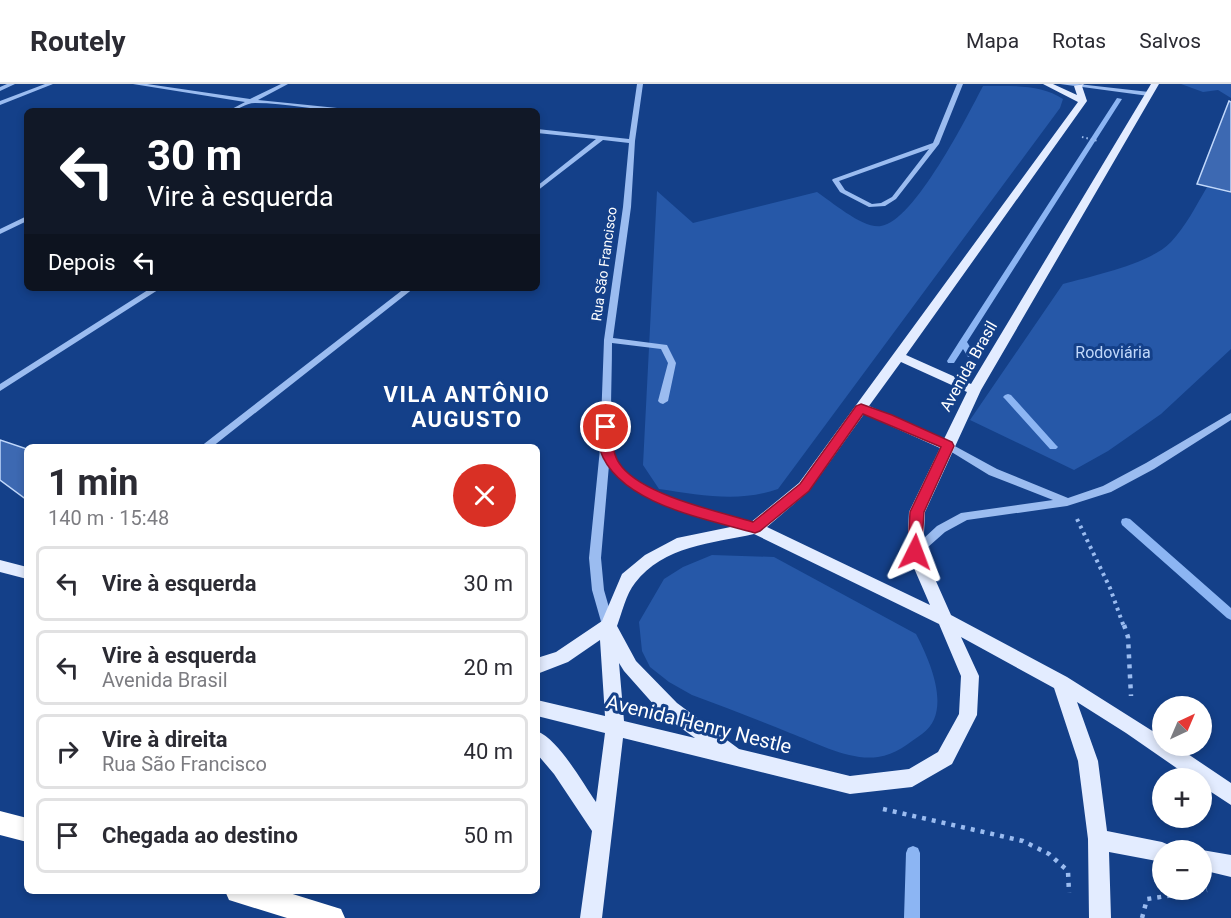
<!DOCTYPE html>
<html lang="pt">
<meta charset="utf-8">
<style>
:root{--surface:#fff;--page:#f7f7f7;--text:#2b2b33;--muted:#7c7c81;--line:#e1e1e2}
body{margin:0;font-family:Roboto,sans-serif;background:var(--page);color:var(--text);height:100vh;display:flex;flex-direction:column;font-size:22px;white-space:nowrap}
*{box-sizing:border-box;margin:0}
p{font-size:20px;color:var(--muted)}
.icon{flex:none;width:33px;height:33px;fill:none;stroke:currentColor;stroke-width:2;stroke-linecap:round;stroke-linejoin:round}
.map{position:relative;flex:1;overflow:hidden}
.details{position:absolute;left:24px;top:360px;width:516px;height:450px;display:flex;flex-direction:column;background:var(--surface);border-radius:9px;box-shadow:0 3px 9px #0003}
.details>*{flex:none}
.top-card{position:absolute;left:24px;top:24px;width:516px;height:183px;border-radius:9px;box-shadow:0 3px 9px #0003;background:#111827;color:#fff;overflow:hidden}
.needle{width:39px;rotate:44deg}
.controls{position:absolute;left:1152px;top:612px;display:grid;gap:12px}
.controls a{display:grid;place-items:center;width:60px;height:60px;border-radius:50%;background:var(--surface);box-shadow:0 3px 9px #0003;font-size:30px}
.pin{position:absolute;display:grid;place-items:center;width:51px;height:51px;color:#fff;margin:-26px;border:3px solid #fff;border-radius:50%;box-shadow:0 2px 6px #0007}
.me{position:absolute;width:66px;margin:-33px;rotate:3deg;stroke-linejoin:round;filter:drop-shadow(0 0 4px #0008)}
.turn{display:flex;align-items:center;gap:21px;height:126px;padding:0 24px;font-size:27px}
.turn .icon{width:78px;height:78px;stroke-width:2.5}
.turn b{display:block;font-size:42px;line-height:51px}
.then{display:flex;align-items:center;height:57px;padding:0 24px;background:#0003;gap:12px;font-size:22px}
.round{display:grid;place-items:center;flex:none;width:63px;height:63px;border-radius:32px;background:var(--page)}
.summary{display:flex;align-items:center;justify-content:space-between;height:102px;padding:0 24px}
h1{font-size:36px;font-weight:700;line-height:45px}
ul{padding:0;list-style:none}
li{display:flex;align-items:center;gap:18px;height:75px;margin:0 12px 9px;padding:0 12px;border:3px solid var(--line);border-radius:9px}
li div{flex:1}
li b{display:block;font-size:22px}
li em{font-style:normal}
header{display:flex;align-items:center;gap:36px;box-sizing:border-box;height:84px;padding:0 30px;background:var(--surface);border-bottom:2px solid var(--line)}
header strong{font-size:28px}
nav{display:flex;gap:33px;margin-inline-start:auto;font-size:21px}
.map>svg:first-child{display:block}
</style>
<header>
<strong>Routely</strong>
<nav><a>Mapa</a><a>Rotas</a><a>Salvos</a></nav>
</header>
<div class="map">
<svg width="1231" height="834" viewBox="0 0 1231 834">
<rect width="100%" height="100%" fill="#144089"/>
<path fill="#2658a8" d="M1181,0h50v14l-13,-8 -15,2z
M983,2c27,0 58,-2 80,13l-3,9 -282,381c-39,14 -78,6 -119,0l-16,-24 14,-274 36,32 124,-31c15,10 46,37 64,34 33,-4 87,-111 102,-140z
M1207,103l24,6v156l-70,65 -53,37 -34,19 -104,-50 93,-136c29,-8 87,-20 108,-42 15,-16 25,-36 36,-55z
M712,471l62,2 142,77c14,27 37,78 6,100 -13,9 -27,21 -44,23 -29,4 -61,-14 -88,-24 -32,-13 -65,-26 -98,-38l-23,-13 -19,-15 -8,-16 -3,-29 25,-43 19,-12z"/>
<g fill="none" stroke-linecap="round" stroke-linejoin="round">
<path fill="#8cb5f3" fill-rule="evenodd" d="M1117,14l5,1 -155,243 8,13 -1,2h-6l-5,-8 -9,14h-6l-1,-2 12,-19z
M1008,310l3,1 45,50 2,2 -2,2h-6l-45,-50 -2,-2 2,-2z
M1126,434l4,1 101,89v12l-4,-2 -105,-93 -1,-3 1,-3z
M913,762l5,2 2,5v65h-16l2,-65 2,-5z"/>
</g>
<path fill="#3d69b2" stroke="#c1d8fb" stroke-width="1.5" d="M1229,17l2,1v90l-34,-8z
M0,356l27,9v51l-27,-20z"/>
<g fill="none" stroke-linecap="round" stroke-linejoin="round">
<path stroke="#9bbcf0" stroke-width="2" stroke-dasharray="1.5 3" stroke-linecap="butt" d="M1082,53l16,4"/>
<path stroke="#9bbcf0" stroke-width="4" stroke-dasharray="3 4.5" stroke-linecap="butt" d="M1077,435l33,69 14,39"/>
<path stroke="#9bbcf0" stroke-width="4.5" stroke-dasharray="4 6" stroke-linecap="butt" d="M1124,541l4,12 3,59
M883,725l140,32 26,13 19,17 1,22
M1142,834l5,-19 60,-9"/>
<path fill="#9bbcf0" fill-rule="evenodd" d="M7,0h8l-15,7v-4z
M45,0h8l-53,21v-4z
M133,0h14l103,15 31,-15h7l-30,16 89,9 3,2c-32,0 -64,-8 -95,-8 -10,0 -17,8 -27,8l17,-9z
M637,0h6l-8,57 -4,66 -18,131 54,7 9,18 -8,38 -5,3 -3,-1 -2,-2 10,-38 -7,-14 -49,-6c0,23 -1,47 -1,70 0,10 -2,22 -1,32 6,49 110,68 149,80l1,3 -1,3 -4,1c-44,-12 -121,-26 -146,-67l-8,93 3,32 10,35 -2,4 -4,1 -4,-1 -2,-4 -10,-35 -3,-32 11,-109 4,-109 19,-133 6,-64 -26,-3 -66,51v-5l59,-47 -59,-6v-4l92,10z
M957,0h6l-24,60 -43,55 -11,7 -16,1 -29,-15 -8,-12 1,-1 100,-36zM929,65l-37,48 -11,6 -9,1 -27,-14 -6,-9z
M1060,0h18l71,8 3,2 -3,2z
M27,132v5l-27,13v-5z
M151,204h10l-161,103v-7z
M405,204h9l-202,159h-12z
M1231,329v7l-77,49 -43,23 -44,14 -100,14 -22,12 -26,23h-8l-2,-3 28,-26 24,-13 92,-13 -64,-25 -44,-27 -2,-2 2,-2h6l46,25 71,29 35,-12 43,-23z"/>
<path fill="#e3ecff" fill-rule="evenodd" d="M1043,0h10l24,11 -3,-9 10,-2 -2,2 5,15 -181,254 65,29 180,-300h8l-178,306 -56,122 -2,40 28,63 116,62 95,60v9h14l55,37v22l-29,-19v-8h-11l-65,-45 -49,-31 21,59 9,70 55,11 7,3 3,5h-10v12l-53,-10 2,66h-22l-1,-79 -10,-78 -24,-73 -93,-51 18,39 -2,39 -25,49 -40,23 -62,7 -227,-56 -21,180h-22l12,-87 -38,-57 -17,-20v-23c22,9 45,51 59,71l9,-69 -68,-17v-16l68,16 -5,-76 -32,22 -31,12v-16l19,-6 46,-31 20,-47 23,-19 32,-17 73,-15 49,-40 279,-381zM901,278l66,30 -23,47 -75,-33zM864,330l76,34 -31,64 -2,40 23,53 -163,-78 42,-36zM754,450l185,90 22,52 -2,38 -21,38 -29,17 -59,7 -111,-27 -62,-46 -41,-42 -19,-35c5,-13 9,-32 18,-43 28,-37 78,-40 119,-49zM619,579l5,8 39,44 32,23 -71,-17z
M0,476l27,7v12l-27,-7z
M1200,766h2l29,5v22l-29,-7v-20z"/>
<path fill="#fff" fill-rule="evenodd" d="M0,727l27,7v24l-27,-7z
M225,807h58l58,18 4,9h-58l-58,-18z"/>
</g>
<path fill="#e11d48" stroke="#92132f" stroke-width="1.5" d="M861,320l31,11 60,27 2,4 -30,66 -3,44h-11l-2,-4 2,-40 31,-65 -78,-33 -54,77 -49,40 -5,2c-48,-14 -137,-29 -155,-83 -2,-6 -1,-16 0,-23l6,-4 4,1c7,15 -2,26 12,43 24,29 95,44 131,55l47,-38 56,-78z"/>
<g text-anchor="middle" stroke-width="6" stroke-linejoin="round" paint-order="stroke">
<g font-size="14" fill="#fff" stroke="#144089">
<text transform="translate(604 180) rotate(-82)" y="5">Rua São Francisco</text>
</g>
<g font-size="16" fill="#c1d8fb" stroke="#144089">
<text x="1113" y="274">Rodoviária</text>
</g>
<g font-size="16" fill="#fff" stroke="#144089">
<text transform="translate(968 282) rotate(-61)" y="6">Avenida Brasil</text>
</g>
<g font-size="20" fill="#fff" stroke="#144089">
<text transform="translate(699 640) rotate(14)" y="7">Avenida Henry Nestle</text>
</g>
<g font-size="22" font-weight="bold" letter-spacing="1.5" fill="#fff" stroke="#144089">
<text x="467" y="318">VILA ANTÔNIO<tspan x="467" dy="25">AUGUSTO</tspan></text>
</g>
</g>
</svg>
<div class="controls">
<a><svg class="needle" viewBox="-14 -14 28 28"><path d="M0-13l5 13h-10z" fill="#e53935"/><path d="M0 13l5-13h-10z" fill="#7c7c81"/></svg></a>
<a>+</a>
<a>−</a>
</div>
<div class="pin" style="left:606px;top:343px;background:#d93025"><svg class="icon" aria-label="arrive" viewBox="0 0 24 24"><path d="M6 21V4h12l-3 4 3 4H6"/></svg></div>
<svg class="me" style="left:915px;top:468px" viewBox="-20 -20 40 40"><path d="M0-17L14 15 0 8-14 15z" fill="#e11d48" stroke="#fff" stroke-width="4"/></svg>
<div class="top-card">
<div class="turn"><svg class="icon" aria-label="left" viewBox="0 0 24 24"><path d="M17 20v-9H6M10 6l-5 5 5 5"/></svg><div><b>30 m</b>Vire à esquerda</div></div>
<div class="then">Depois<svg class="icon" aria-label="left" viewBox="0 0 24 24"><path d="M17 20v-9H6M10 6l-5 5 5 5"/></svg></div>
</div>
<section class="details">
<div class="summary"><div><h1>1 min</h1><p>140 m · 15:48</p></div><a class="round" style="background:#d93025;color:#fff"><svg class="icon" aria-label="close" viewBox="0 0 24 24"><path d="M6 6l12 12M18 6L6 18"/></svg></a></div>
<ul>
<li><svg class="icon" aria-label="left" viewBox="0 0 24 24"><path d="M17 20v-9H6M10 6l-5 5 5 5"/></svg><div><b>Vire à esquerda</b></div><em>30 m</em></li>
<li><svg class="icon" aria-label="left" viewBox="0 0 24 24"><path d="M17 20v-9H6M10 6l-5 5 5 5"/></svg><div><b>Vire à esquerda</b><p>Avenida Brasil</p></div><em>20 m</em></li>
<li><svg class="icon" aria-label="right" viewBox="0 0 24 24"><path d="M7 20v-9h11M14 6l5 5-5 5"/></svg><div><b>Vire à direita</b><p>Rua São Francisco</p></div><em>40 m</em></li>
<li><svg class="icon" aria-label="arrive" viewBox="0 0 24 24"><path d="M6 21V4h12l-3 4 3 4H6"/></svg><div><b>Chegada ao destino</b></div><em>50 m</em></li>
</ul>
</section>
</div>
